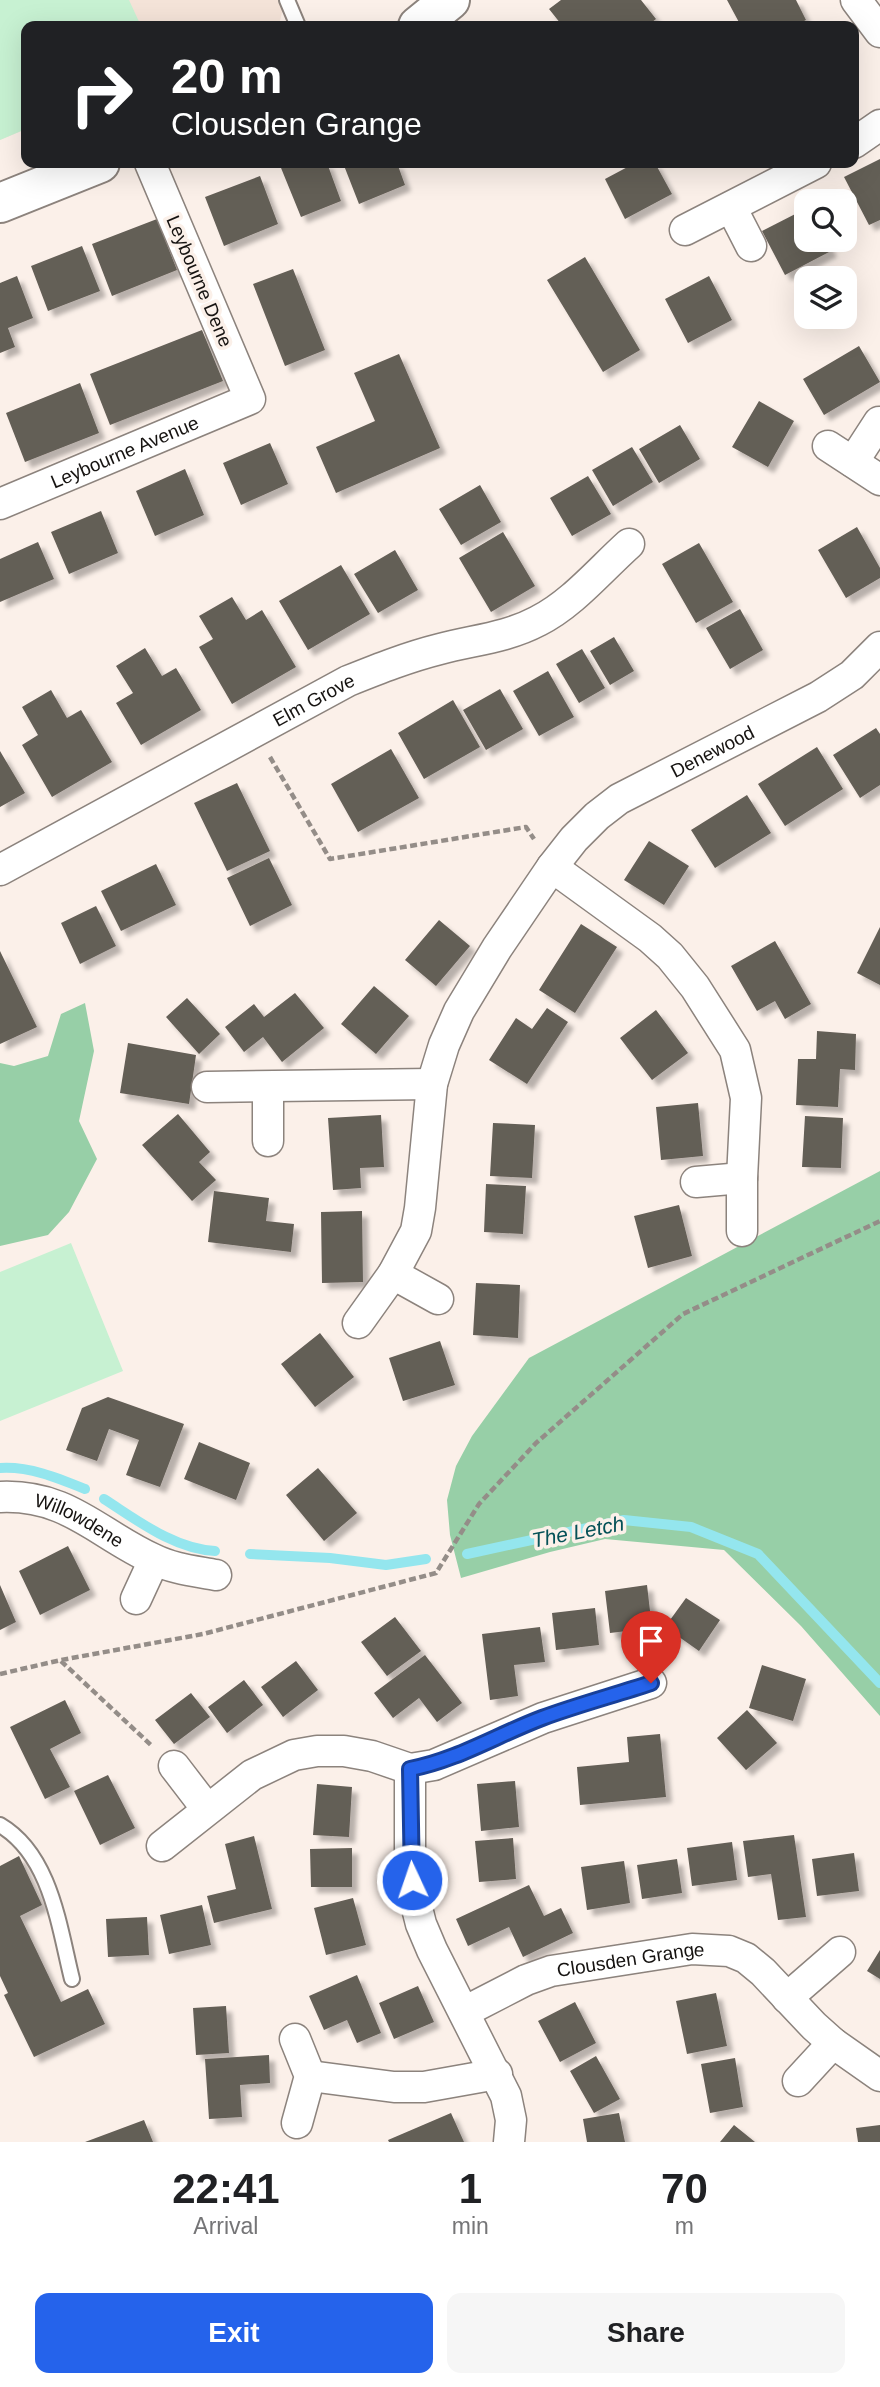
<!DOCTYPE html>
<style>
:root{--surface:#fff;--page:#f6f6f6;--text:#202124;--muted:#757577;--accent:#2563eb}
body{margin:0;font-family:Helvetica,sans-serif;background:var(--page);color:var(--text);height:100vh;display:flex;flex-direction:column;font-size:26px;white-space:nowrap}
*{box-sizing:border-box;margin:0}
p{font-size:23px;color:var(--muted)}
.icon{flex:none;width:38px;height:38px;fill:none;stroke:currentColor;stroke-width:2;stroke-linecap:round;stroke-linejoin:round}
.map{position:relative;height:2142px;overflow:hidden}
.sheet{display:flex;flex-direction:column;background:var(--surface);flex:1}
.sheet>*{flex:none}
.guide{position:absolute;left:21px;top:21px;width:838px;height:147px;border-radius:14px;box-shadow:0 7px 28px #0002;background:#202124;color:#fff;overflow:hidden}
.tools{position:absolute;left:794px;top:189px;display:grid;gap:14px}
.tools a{display:grid;place-items:center;width:63px;height:63px;border-radius:14px;background:var(--surface);box-shadow:0 7px 28px #0002;font-size:35px}
.pin{position:absolute;display:grid;place-items:center;width:60px;height:60px;color:#fff;margin:-72px -30px;border-radius:50% 50% 50% 0;rotate:-45deg;box-shadow:0 0 7px #0007}
.pin .icon{rotate:45deg}
.me{position:absolute;width:77px;margin:-38px;rotate:357deg;stroke-linejoin:round;filter:drop-shadow(0 0 5px #0008)}
.turn{display:flex;align-items:center;gap:24px;height:147px;padding:0 35px;font-size:32px}
.turn .icon{width:91px;height:91px;stroke-width:2.5}
.turn b{display:block;font-size:49px;line-height:60px}
.eta{display:flex;justify-content:space-evenly;align-items:center;height:119px;text-align:center}
.eta b{font-size:42px;font-weight:700;line-height:49px}
.button{display:flex;gap:14px;margin-top:auto;padding:14px 35px}
.button a{flex:1;height:80px;border-radius:14px;background:var(--accent);color:#fff;font-size:28px;font-weight:700;line-height:80px;text-align:center}
.button a+a{background:var(--page);color:var(--text)}
.map>svg:first-child{display:block}
</style>
<div class="map">
<svg width="880" height="2142" viewBox="0 0 880 2142">
<defs>
<filter id="shadow"><feDropShadow dx="6" dy="6" stdDeviation="2" flood-color="#0004"/></filter>
</defs>
<rect width="100%" height="100%" fill="#fbf0e9"/>
<path fill="#f4e3d8" d="M0,0h285l-6,25 -3,1h-250v103l-26,11z"/>
<path fill="#c7f1d2" d="M0,0h129l12,26h-115v103l-26,11z
M71,1243l52,128 -123,50v-149z"/>
<path fill="#97cfa7" d="M85,1003l9,48 -15,70 18,38 -28,53 -21,23 -48,11v-183l14,3 34,-10 13,-42z
M880,1171v545l-79,-90 -77,-76 -119,-11 -55,13 -89,26 -11,-43 -3,-35 9,-34 16,-30 57,-78z"/>
<g fill="none" stroke-linecap="round" stroke-linejoin="round">
<path stroke="#94e6ee" stroke-width="10" d="M0,1468c29,-2 58,10 85,21
M104,1499c33,21 70,50 111,52
M250,1554l80,4 56,7 40,-6
M467,1554l157,-34 67,7 67,27 122,129"/>
</g>
<path fill="#645e56" filter="url(#shadow)" d="M561,0h80l15,19 -9,7h-90l4,-2 -12,-15z
M727,0h69l10,20 -12,6h-53z
M880,159v61l-11,5 -25,-48z
M279,163h48l14,38 -40,16z
M343,163h54l8,22 -46,19z
M635,163h20l17,31 -47,25 -20,-40z
M260,176l18,48 -54,22 -19,-49z
M807,208v32h18l6,11 -46,24 -23,-44z
M157,219l20,51 -65,26 -20,-52z
M82,246l18,45 -52,20 -17,-45z
M585,257l55,93 -37,22 -56,-92z
M293,269l32,81 -40,16 -32,-82z
M17,276l16,42 -25,10 7,19 -15,6v-70z
M709,276l23,44 -44,23 -23,-44z
M202,330l21,51 -113,44 -20,-51z
M859,346l21,36 -56,33 -21,-36z
M399,354l41,94 -104,45 -20,-46 59,-26 -21,-48z
M80,383l19,50 -74,29 -19,-49z
M759,401l35,20 -26,46 -36,-20z
M680,425l20,34 -41,24 -20,-34z
M270,443l18,41 -47,21 -18,-42z
M632,447l21,35 -40,24 -21,-36z
M185,469l19,46 -49,21 -19,-45z
M588,476l23,38 -39,22 -22,-38z
M480,485l21,37 -40,23 -22,-36z
M101,511l17,42 -49,21 -18,-42z
M857,527l23,41v10l-34,20 -28,-48z
M503,532l32,54 -44,26 -32,-54z
M38,542l16,37 -54,23v-43z
M699,543l34,59 -37,21 -34,-59z
M395,550l23,40 -40,23 -24,-39z
M341,565l29,49 -62,36 -29,-49z
M232,597l14,23 16,-10 34,57 -64,37 -33,-57 14,-8 -14,-23z
M740,609l23,41 -33,19 -24,-41z
M614,637l20,34 -24,14 -20,-34z
M145,648l17,28 14,-8 25,42 -60,35 -25,-42 17,-10 -17,-27z
M582,649l23,39 -26,15 -23,-39z
M548,671l26,46 -35,19 -26,-45z
M500,689l23,40 -37,21 -23,-40z
M51,690l16,28 14,-8 31,52 -60,35 -30,-52 16,-10 -16,-28z
M453,700l27,47 -56,32 -26,-46z
M876,728l4,6v51l-20,13 -27,-43z
M817,747l26,42 -58,37 -27,-42z
M391,749l28,49 -61,34 -27,-48z
M0,751l25,42 -25,14z
M237,783l33,68 -43,20 -33,-68z
M747,795l24,38 -56,35 -24,-38z
M649,841l40,25 -25,39 -40,-25z
M269,858l23,47 -42,21 -23,-48z
M156,864l20,41 -55,26 -20,-40z
M96,906l20,40 -36,18 -19,-41z
M439,920l31,26 -34,40 -31,-26z
M581,924l36,23 -42,66 -36,-23z
M880,927v58l-23,-12z
M775,941l36,63 -26,15 -10,-18 -18,10 -26,-45z
M0,951l37,76 -37,17z
M374,986l35,30 -33,38 -35,-30z
M295,993l29,35 -42,34 -19,-25 -19,15 -19,-25 29,-23 10,13z
M187,998l33,36 -21,20 -33,-37z
M547,1008l21,14 -41,62 -38,-24 27,-42 16,11z
M656,1010l32,43 -36,27 -32,-42z
M817,1031l39,3 -1,36 -15,-1 -2,38 -42,-2 2,-46h18z
M128,1043l68,12 -7,49 -69,-11z
M698,1103l5,53 -42,4 -5,-53z
M178,1114l32,38 -11,10 17,18 -24,21 -50,-56z
M381,1115l3,52 -24,1 1,20 -28,2 -5,-72z
M805,1116l38,2 -2,50 -39,-1z
M493,1123l42,2 -3,53 -42,-2z
M486,1184l40,2 -3,48 -39,-2z
M214,1191l55,7 -3,23 28,3 -3,28 -83,-10z
M679,1205l13,51 -44,12 -14,-52z
M362,1211l1,71 -41,1 -1,-71z
M476,1283l44,2 -2,53 -45,-3z
M320,1333l34,44 -39,30 -34,-43z
M440,1341l15,44 -52,16 -14,-43z
M108,1397l76,27 -24,63 -34,-12 13,-35 -30,-11 -12,32 -31,-11 16,-42z
M199,1442l51,21 -14,37 -52,-21z
M318,1468l39,45 -33,28 -38,-46z
M68,1546l22,44 -50,25 -21,-44z
M0,1585l16,37 -16,8z
M647,1585l5,43 -42,5 -5,-42z
M686,1598l34,22 -21,31 -34,-24z
M595,1608l4,37 -43,5 -4,-37z
M395,1617l26,34 -34,25 -26,-34z
M540,1627l5,35 -31,3 4,31 -28,4 -8,-66z
M425,1655l37,48 -25,19 -18,-24 -26,20 -19,-25z
M296,1661l22,29 -35,27 -22,-30z
M762,1665l44,14 -13,42 -44,-13z
M244,1680l19,25 -36,28 -19,-26z
M191,1693l19,24 -36,27 -19,-24z
M65,1700l16,33 -31,16 20,38 -25,12 -35,-72z
M747,1710l30,33 -31,27 -29,-32z
M660,1734l6,63 -86,8 -3,-38 52,-5 -2,-25z
M108,1775l27,53 -35,17 -26,-54z
M515,1781l4,46 -38,4 -4,-47z
M317,1784l35,3 -3,50 -36,-2z
M794,1835l12,82 -28,3 -7,-46 -23,3 -5,-36z
M254,1836l18,73 -58,14 -7,-27 29,-7 -11,-45z
M513,1838l3,41 -37,3 -4,-41z
M732,1842l5,38 -45,6 -5,-38z
M352,1848v39h-41l-1,-38z
M854,1853l5,38 -42,5 -5,-37z
M19,1856l23,49 -22,11 41,86 27,-13 17,35 -71,33 -30,-62 4,-2 -8,-17v-110z
M677,1859l5,34 -40,6 -5,-34z
M624,1861l6,42 -43,7 -6,-43z
M529,1885l15,31 17,-8 12,25 -50,24 -14,-30 -41,19 -12,-27z
M353,1898l13,47 -40,10 -12,-47z
M202,1905l9,40 -42,9 -9,-39z
M147,1917l2,38 -41,2 -2,-38z
M880,1950v29l-13,-8z
M357,1975l24,58 -24,10 -10,-23 -23,10 -15,-34z
M418,1986l16,36 -40,17 -15,-36z
M716,1993l11,53 -40,8 -11,-53z
M575,2002l21,41 -36,19 -22,-41z
M226,2006l3,47 -33,2 -3,-47z
M269,2055l1,28 -30,2 2,32 -33,2 -4,-60z
M596,2056l24,43 -26,14 -24,-42z
M735,2058l8,49 -33,6 -9,-49z
M451,2113l13,29h-75l-1,-2z
M619,2113l6,29h-38l-4,-23z
M144,2120l9,22h-68z
M734,2125l21,17h-35z
M880,2125v17h-22l-2,-14z"/>
<g fill="none" stroke-linecap="round" stroke-linejoin="round">
<defs>
<path id="lane" d="M287,0l11,26
M0,1825c51,30 59,102 72,154"/>
<g id="street">
<path d="M856,0l24,32"/>
<path d="M854,143l26,-18"/>
<path d="M731,207l20,39"/>
<path d="M685,230l131,-67"/>
<path d="M828,446l52,34"/>
<path d="M853,462l26,-40"/>
<path id="s1" d="M0,504l250,-105 -100,-236"/>
<path d="M552,867l98,71 20,18 25,31 40,63 11,48 -4,80v53"/>
<path id="s2" d="M0,870l348,-189c30,-12 60,-24 92,-32 33,-9 66,-11 98,-28 34,-17 62,-51 91,-77"/>
<path d="M207,1087l225,-3"/>
<path d="M268,1087v54"/>
<path d="M696,1182l46,-4"/>
<path d="M393,1274l45,25"/>
<path id="s3" d="M358,1323l35,-49 23,-43 4,-23 12,-124 12,-39 15,-34 38,-63 55,-81 22,-28 23,-23 22,-17 199,-102 34,-22 28,-28"/>
<path id="s4" d="M0,1497c68,-3 98,37 153,62 20,10 42,12 63,16"/>
<path d="M136,1599l18,-39"/>
<path d="M174,1766l33,43"/>
<path d="M410,1769v94l4,33 7,28 11,26 74,146 5,24 -2,22"/>
<path d="M162,1846l90,-71 42,-20 23,-4h27l28,5 38,13 24,-4 109,-47 108,-35"/>
<path d="M787,1998l53,-46"/>
<path id="s5" d="M464,2012l62,-32 25,-9 141,-22 37,2 17,7 17,14 51,54 19,17 47,33"/>
<path d="M295,2039l15,37 -13,47"/>
<path d="M310,2076l84,11h30l73,-13"/>
<path d="M798,2081l35,-38"/>
</g>
<path id="secondary" d="M418,26l32,-26
M0,203l100,-40"/>
</defs>
<use href="#lane" stroke="#8c837d" stroke-width="18"/>
<use href="#street" stroke="#8c837d" stroke-width="33"/>
<use href="#secondary" stroke="#8c837d" stroke-width="42"/>
<path stroke="#948d88" stroke-width="4.5" stroke-dasharray="7 3.5" stroke-linecap="butt" d="M270,757l60,102 196,-32 8,12
M61,1661l91,85
M0,1674l61,-14 142,-26 233,-61 43,-69 57,-61 147,-129 197,-93"/>
<use href="#lane" stroke="#fff" stroke-width="14"/>
<use href="#street" stroke="#fff" stroke-width="30"/>
<use href="#secondary" stroke="#fff" stroke-width="38"/>
</g>
<g fill="none" stroke-linecap="round" stroke-linejoin="round">
<defs>
<path id="route" d="M412,1880l-2,-111c47,-9 87,-34 132,-51 35,-13 73,-23 109,-35"/>
</defs>
<use href="#route" stroke="#184099" stroke-width="18"/>
<use href="#route" stroke="#2563eb" stroke-width="12"/>
</g>
<g text-anchor="middle" stroke-width="7" stroke-linejoin="round" paint-order="stroke">
<g font-size="19" fill="#161311" stroke="#fbf0e9">
<text transform="translate(200 281) rotate(67)" y="7">Leybourne Dene</text>
<text dy="7" stroke="none"><textPath href="#s1" startOffset="135">Leybourne Avenue</textPath></text>
<text dy="7" stroke="none"><textPath href="#s2" startOffset="357">Elm Grove</textPath></text>
<text dy="7" stroke="none"><textPath href="#s3" startOffset="707">Denewood</textPath></text>
<text dy="7" stroke="none"><textPath href="#s4" startOffset="84">Willowdene</textPath></text>
<text dy="7" stroke="none"><textPath href="#s5" startOffset="177">Clousden Grange</textPath></text>
</g>
<g font-size="21" font-style="italic" fill="#055157" stroke="#fbf0e9">
<text transform="translate(578 1532) rotate(-11)" y="7">The Letch</text>
</g>
</g>
</svg>
<div class="tools">
<a><svg class="icon" aria-label="search" viewBox="0 0 24 24"><circle cx="10" cy="10" r="6"/><path d="M15 15l6 6"/></svg></a>
<a><svg class="icon" aria-label="layers" viewBox="0 0 24 24"><path d="M12 4l9 5-9 5-9-5zM3 14l9 5 9-5"/></svg></a>
</div>
<div class="pin" style="left:651px;top:1683px;background:#d93025"><svg class="icon" aria-label="arrive" viewBox="0 0 24 24"><path d="M6 21V4h12l-3 4 3 4H6"/></svg></div>
<svg class="me" style="left:412px;top:1880px" viewBox="-20 -20 40 40"><circle r="17" fill="#2563eb" stroke="#fff" stroke-width="3"/><path d="M0-11L8 9 0 5-8 9z" fill="#fff"/></svg>
<div class="guide">
<div class="turn"><svg class="icon" aria-label="right" viewBox="0 0 24 24"><path d="M7 20v-9h11M14 6l5 5-5 5"/></svg><div><b>20 m</b>Clousden Grange</div></div>
</div>
</div>
<section class="sheet">
<div class="eta">
<div><b>22:41</b><p>Arrival</p></div>
<div><b>1</b><p>min</p></div>
<div><b>70</b><p>m</p></div>
</div>
<div class="button"><a>Exit</a><a>Share</a></div>
</section>
